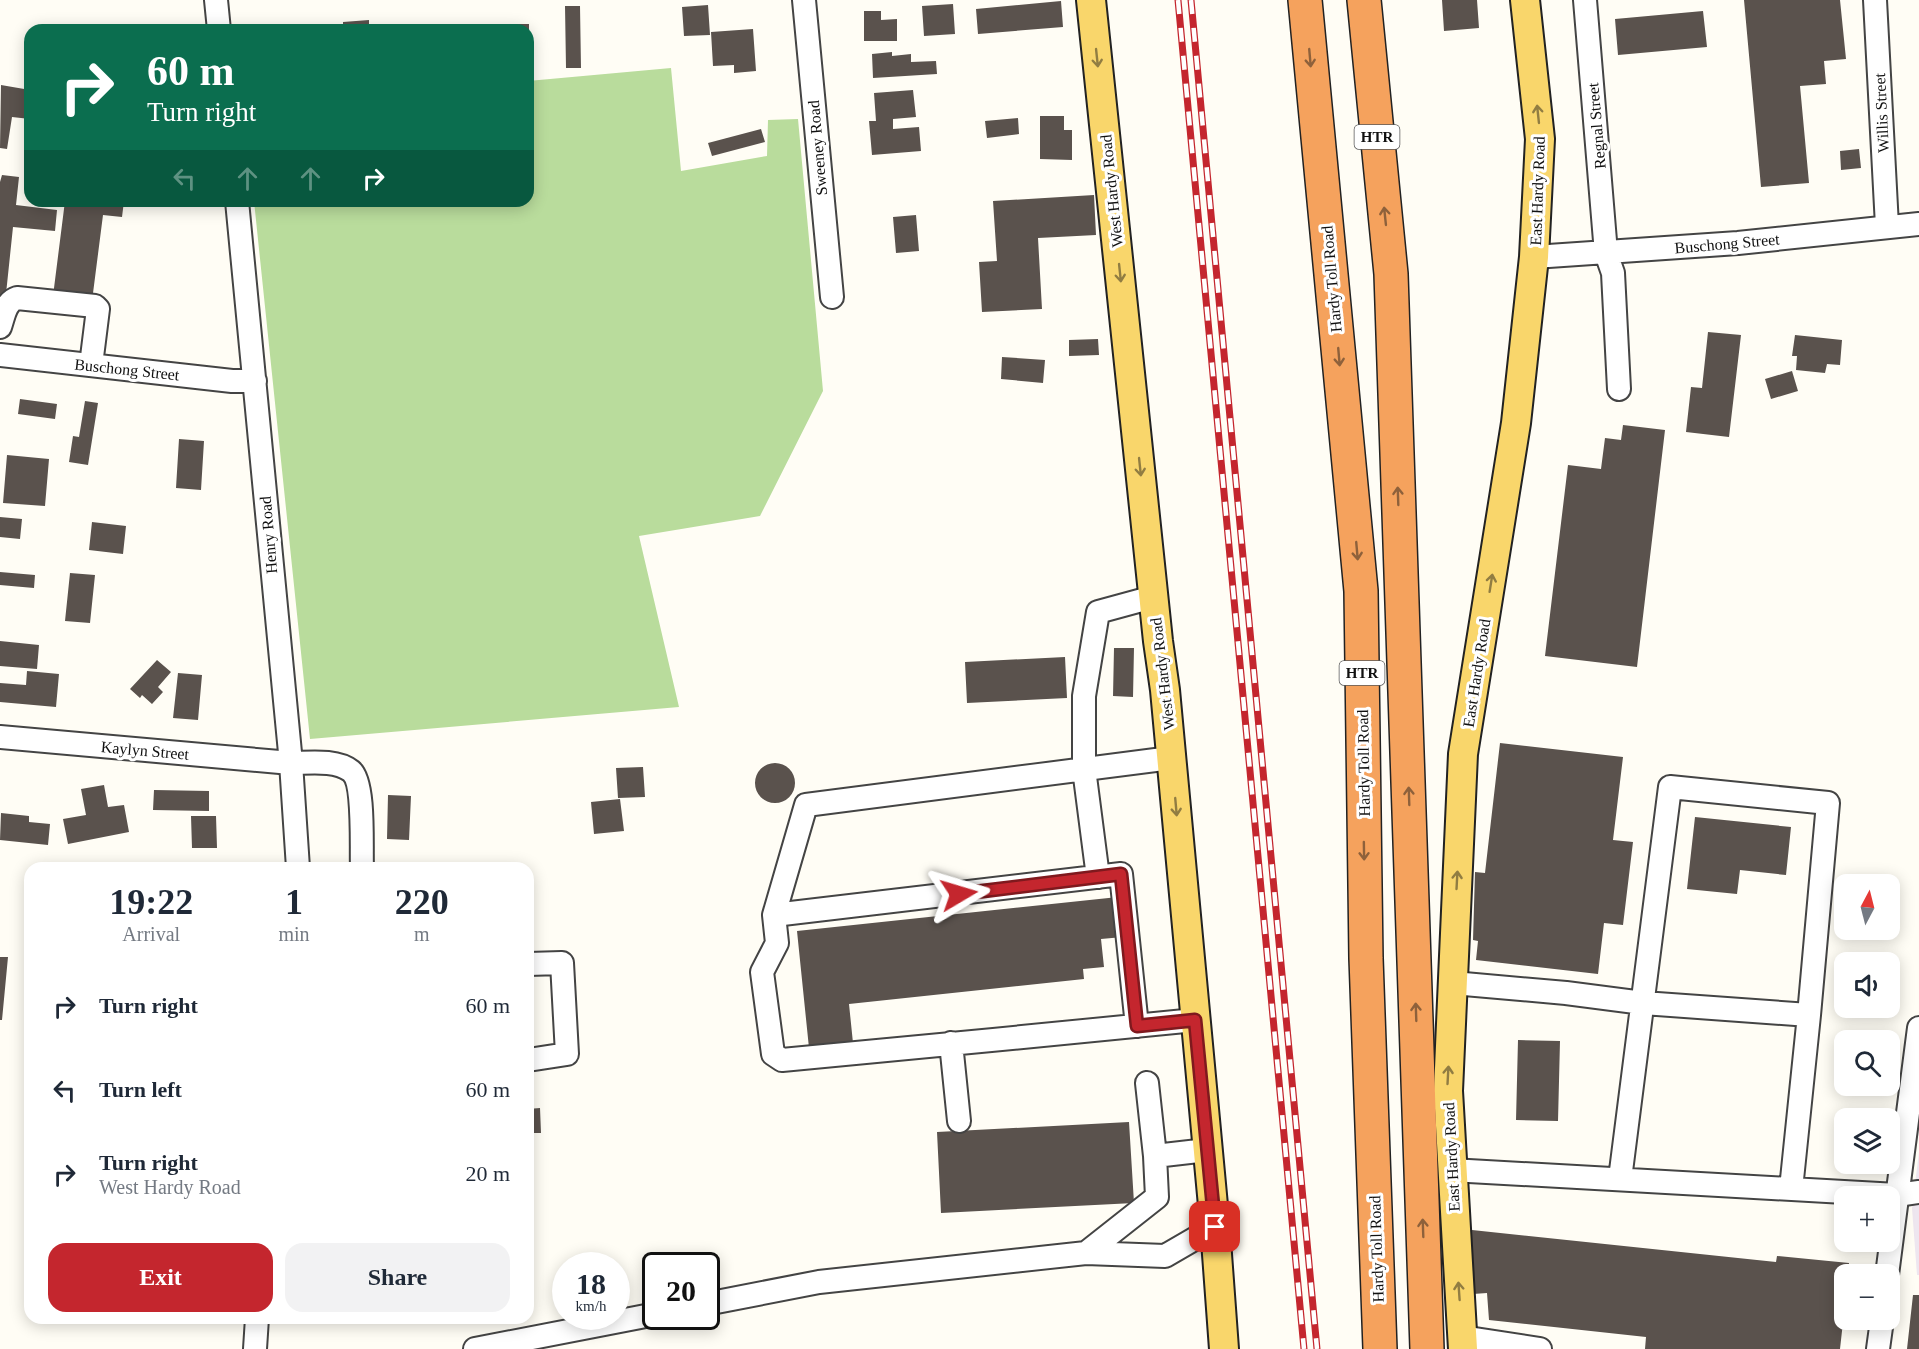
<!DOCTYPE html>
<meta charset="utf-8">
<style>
:root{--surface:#fff;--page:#f2f2f3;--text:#1f2937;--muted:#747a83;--accent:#c4262e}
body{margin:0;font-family:Georgia,serif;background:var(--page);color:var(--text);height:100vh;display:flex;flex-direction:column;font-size:22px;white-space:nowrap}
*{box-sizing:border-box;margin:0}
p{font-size:20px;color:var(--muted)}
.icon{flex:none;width:33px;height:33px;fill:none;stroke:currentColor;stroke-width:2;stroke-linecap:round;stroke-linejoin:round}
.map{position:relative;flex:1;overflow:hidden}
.panel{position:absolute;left:24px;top:862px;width:510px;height:462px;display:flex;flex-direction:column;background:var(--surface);border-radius:18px;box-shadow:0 3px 15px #0003}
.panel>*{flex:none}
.guide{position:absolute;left:24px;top:24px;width:510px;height:183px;border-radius:18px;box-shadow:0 3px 15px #0003;background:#0b6e4f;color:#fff;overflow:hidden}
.needle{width:39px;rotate:7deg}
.controls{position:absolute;left:1834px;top:874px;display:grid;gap:12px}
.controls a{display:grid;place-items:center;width:66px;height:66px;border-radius:12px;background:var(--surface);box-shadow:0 3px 15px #0003;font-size:30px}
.speed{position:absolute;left:552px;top:1252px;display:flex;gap:12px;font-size:30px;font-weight:700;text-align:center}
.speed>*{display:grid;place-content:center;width:78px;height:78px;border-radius:50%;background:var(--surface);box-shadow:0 3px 15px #0003;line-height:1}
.speed small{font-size:15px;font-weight:400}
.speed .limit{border:3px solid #111;border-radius:9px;background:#fff;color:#111}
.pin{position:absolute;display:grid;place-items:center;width:51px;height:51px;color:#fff;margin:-26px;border-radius:12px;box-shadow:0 3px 9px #0006}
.me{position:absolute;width:66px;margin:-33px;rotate:83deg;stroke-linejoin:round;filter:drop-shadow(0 0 4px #0008)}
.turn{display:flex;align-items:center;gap:21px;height:126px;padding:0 24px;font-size:27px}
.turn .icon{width:78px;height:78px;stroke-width:2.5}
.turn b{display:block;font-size:42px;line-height:51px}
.lanes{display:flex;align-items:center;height:57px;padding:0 24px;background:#0003;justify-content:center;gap:30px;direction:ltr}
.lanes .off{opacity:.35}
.eta{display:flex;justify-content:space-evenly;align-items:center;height:102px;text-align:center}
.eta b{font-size:36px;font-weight:800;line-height:42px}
.primary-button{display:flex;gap:12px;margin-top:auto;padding:12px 24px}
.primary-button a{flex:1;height:69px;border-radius:18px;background:var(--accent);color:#fff;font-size:24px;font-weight:800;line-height:69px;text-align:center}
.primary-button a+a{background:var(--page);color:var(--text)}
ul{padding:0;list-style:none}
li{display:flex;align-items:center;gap:18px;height:84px;padding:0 24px}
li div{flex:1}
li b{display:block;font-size:22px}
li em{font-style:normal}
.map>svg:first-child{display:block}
</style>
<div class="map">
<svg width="1919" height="1349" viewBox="0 0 1919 1349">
<rect width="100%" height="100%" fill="#fffdf5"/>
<path fill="#eee6ef" d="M1919,1152v123h-2l-5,-67z"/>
<path fill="#b9dc9c" d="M671,68l10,103 86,-15 1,-36 30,-1 25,272 -63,125 -121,20 40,171 -369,32 -56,-538h274v-120z"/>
<path fill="#5a524d" d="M1442,0h35l2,28 -35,3z
M1744,0h96l6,59 -22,2 2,23 -26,2 9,97 -48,4z
M1061,1l2,26 -85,7 -2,-25z
M953,4l2,30 -31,2 -2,-30z
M708,5l2,30 -26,1 -2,-29z
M565,6h15l1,62h-15z
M864,11h17v9l16,-1v22h-33z
M1703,11l4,36 -89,8 -3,-36z
M369,20v10h-26v-8z
M504,24h25v6h-25z
M753,29l3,42 -22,2v-8l-21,1 -2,-34z
M892,52v4l19,-2v8l25,-1 1,13 -64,4 -1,-24z
M1,85l29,5v29l-18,-2 -5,32 -7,-1z
M913,90l3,27 -23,2v10l26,-2 2,24 -49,4 -3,-34h7l-2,-28z
M1040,116h24v14h8v30l-32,-1z
M1018,118l1,16 -32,4 -2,-17z
M761,129l4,13 -53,14 -4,-13z
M1859,149l2,19 -20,2 -1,-19z
M2,175l17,2 -3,28 41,5 -2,21 -42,-4 -9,86h-4v-131z
M1094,195l2,40 -58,3 4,71 -60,3 -3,-50 18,-1 -4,-60z
M65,201h59l-2,16 -19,-2 -11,86 -39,-5z
M916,215l3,36 -23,2 -3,-36z
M1708,332l33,3 -12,102 -43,-5 5,-45 11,1z
M1795,335l47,5 -2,25 -13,-1 -2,9 -29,-3 1,-14h-5z
M1098,339l1,16 -30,1v-16z
M1002,357l43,3 -2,23 -42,-4z
M1792,371l6,20 -27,8 -6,-20z
M20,399l37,5 -2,15 -37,-5z
M85,401l13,2 -10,62 -19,-3 4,-26 6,1z
M1623,425l42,5 -28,237 -92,-11 23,-191 33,4 4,-31 16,2z
M179,439l25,2 -3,49 -25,-2z
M7,455l42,4 -4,47 -42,-3z
M0,517l22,2 -2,20 -20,-2z
M92,522l34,4 -3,28 -34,-4z
M0,572l35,3 -1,13 -34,-3z
M70,573l25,2 -5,48 -25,-2z
M0,641l39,4 -2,24 -37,-3z
M1114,648h20l-1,49 -20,-1z
M1065,657l2,41 -100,5 -2,-41z
M157,660l14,12 -13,15 5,5 -11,12 -10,-9 -2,3 -10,-9z
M27,671l32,3 -3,33 -56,-5v-19l26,2z
M178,673l24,2 -4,45 -25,-2z
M1500,743l123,14 -10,83 20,2 -10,83 -19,-2 -6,51 -122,-14 2,-19 -5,-1 2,-68 10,1z
M755 783a20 20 0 1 1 40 0a20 20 0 1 1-40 0Z
M643,767l2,30 -27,1 -2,-30z
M104,785l4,22 16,-2 5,27 -61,12 -5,-25 23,-4 -5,-26z
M154,790l55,1v20l-56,-1z
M388,795l23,1 -2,44 -22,-1z
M620,799l4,32 -30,3 -3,-32z
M1,813l28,3v6l21,2 -2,21 -48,-5z
M191,816h25l1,32h-25z
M1695,817l96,10 -5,48 -46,-5 -3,24 -50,-5z
M1118,897l5,40 -22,2 3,28 -21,2 1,10 -235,25 4,39 -44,5 -12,-117z
M0,957h8l-6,63h-2z
M528,983h6l-2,65 -4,-1z
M1518,1040l42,1 -2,80 -42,-1z
M540,1108l1,25h-13v-24z
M1129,1122l5,81 -193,10 -4,-81z
M1472,1230l304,32 1,-6 72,7 -1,12h-3v29l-5,45h-195l1,-12 -157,-17 -2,-27 -14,1 -4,-44z
M1913,1295h6v54h-12z"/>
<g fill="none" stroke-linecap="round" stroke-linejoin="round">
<defs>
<path id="minor" d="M216,0l3,30
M804,0l28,297
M1585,0l21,253 7,20 6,116
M1875,0l12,226
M237,201l54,562 7,105
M1534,257l204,-14 181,-19
M0,327c4,-11 5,-25 17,-29l78,8 3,3 -7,56
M0,355l232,26h23
M0,737l291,26c17,0 45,-4 60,8 14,11 10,78 11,97
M1098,877l-14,-108v-73l14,-84 55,-15
M774,915l32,-110 365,-47
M528,964l34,-1 5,91 -39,6
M1453,983l113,10 77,10 166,12 19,-212 -158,-16 -50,392
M1137,1026l-16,-152 -347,41 3,28 -15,29 11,82 9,6c137,-13 276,-26 413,-40
M951,1043l8,78
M1147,1083l8,73
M1451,1170l446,25 22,-3
M1791,1189l18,-174
M1086,1253l71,-56 -2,-41 52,-6
M1887,1275l32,-247
M706,1304l113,-22 267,-29 79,3 50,-29
M1462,1337l78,12
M255,1349l2,-31
M475,1349l181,-35
M1878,1349l4,-29"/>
<path id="major" d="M1091,0l67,641 7,49 50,537 9,122
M1463,1349l-15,-258 15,-337 53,-331 18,-166 6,-118 -15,-139"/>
<path id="highway" d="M1305,0l56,591 5,367 14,391
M1364,0l27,274 36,1075"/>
</defs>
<use href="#minor" stroke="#444" stroke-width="26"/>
<use href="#major" stroke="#222" stroke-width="32"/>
<use href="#highway" stroke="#222" stroke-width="36"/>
<use href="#minor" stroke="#fff" stroke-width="22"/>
<use href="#major" stroke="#f9d66b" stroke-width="28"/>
<use href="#highway" stroke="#f5a25d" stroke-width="33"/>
<defs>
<path id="rail" d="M1178,0l126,1349
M1191,0l126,1349"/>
</defs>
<use href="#rail" stroke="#c4262e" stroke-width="7"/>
<use href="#rail" stroke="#fff" stroke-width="4.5" stroke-dasharray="14" stroke-linecap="butt"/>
</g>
<defs><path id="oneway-shaft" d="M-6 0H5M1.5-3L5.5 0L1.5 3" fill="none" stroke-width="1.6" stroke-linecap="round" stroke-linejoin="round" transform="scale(1.5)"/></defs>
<g stroke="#917d42">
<use href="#oneway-shaft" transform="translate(1097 58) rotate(84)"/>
<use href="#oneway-shaft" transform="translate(1538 114) rotate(-96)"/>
<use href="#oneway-shaft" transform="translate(1120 273) rotate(84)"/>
<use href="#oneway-shaft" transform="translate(1140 467) rotate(84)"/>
<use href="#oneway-shaft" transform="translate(1491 583) rotate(-81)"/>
<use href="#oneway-shaft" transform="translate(1176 807) rotate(85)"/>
<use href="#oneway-shaft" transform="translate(1457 880) rotate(-87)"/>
<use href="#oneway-shaft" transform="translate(1448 1075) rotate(-87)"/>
<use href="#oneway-shaft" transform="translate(1459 1291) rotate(-94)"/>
</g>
<g stroke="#8e613b">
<use href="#oneway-shaft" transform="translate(1310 58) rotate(85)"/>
<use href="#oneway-shaft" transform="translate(1385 216) rotate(-96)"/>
<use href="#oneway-shaft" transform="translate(1339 357) rotate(85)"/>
<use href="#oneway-shaft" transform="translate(1398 496) rotate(-92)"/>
<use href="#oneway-shaft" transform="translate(1357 551) rotate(85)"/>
<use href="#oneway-shaft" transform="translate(1409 796) rotate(-92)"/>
<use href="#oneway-shaft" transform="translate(1364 851) rotate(89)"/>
<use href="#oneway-shaft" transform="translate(1416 1012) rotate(-92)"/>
<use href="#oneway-shaft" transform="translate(1423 1228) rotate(-92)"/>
</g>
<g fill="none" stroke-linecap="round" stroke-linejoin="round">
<defs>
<path id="route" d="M959,894l162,-20 16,152 58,-6 20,207"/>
</defs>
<use href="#route" stroke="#7f191e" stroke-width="15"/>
<use href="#route" stroke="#c4262e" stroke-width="10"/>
</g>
<g text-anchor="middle" stroke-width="6" stroke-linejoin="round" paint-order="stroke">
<g fill="#fff" stroke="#585858" stroke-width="1.5">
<rect x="1354.5" y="125" width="45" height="24" rx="4.5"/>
<rect x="1339.5" y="661" width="45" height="24" rx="4.5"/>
</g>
<g font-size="15" font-weight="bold" fill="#111">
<text x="1377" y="142">HTR</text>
<text x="1362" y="678">HTR</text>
</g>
<g font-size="16" fill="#111" stroke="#fff">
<text transform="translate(1881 113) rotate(-93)" y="6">Willis Street</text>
<text transform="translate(1596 126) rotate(-95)" y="6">Regnal Street</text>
<text transform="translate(817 148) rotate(-95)" y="6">Sweeney Road</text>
<text transform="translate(1111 191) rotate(-96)" y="6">West Hardy Road</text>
<text transform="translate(1537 191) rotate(-88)" y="6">East Hardy Road</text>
<text transform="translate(1727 243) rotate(-5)" y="6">Buschong Street</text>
<text transform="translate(1331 279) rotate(-95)" y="6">Hardy Toll Road</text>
<text transform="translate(127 369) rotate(6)" y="6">Buschong Street</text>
<text transform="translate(268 535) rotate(-95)" y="6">Henry Road</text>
<text transform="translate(1476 673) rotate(-81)" y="6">East Hardy Road</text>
<text transform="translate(1162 674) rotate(-97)" y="6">West Hardy Road</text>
<text transform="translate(145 750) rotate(5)" y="6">Kaylyn Street</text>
<text transform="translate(1363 763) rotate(-91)" y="6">Hardy Toll Road</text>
<text transform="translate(1451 1157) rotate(-93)" y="6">East Hardy Road</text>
<text transform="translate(1376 1249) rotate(-92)" y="6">Hardy Toll Road</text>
</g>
</g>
</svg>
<div class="controls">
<a><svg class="needle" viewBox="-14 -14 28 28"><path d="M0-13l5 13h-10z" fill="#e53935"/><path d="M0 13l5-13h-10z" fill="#747a83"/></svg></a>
<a><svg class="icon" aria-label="sound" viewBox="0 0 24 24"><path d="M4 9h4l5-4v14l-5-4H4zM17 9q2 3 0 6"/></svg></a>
<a><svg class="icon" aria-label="search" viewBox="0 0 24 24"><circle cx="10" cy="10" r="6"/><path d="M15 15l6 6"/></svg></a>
<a><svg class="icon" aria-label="layers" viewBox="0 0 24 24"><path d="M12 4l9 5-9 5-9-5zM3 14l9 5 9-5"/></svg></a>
<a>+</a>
<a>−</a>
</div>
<div class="speed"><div>18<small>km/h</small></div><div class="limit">20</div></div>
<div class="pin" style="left:1215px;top:1227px;background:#d93025"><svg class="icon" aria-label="arrive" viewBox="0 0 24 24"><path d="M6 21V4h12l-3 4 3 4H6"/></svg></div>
<svg class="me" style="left:959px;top:894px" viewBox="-20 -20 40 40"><path d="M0-17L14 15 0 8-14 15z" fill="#c4262e" stroke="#fff" stroke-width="4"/></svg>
<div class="guide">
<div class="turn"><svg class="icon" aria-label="right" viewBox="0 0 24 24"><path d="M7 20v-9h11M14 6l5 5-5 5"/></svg><div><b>60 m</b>Turn right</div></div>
<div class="lanes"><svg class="icon off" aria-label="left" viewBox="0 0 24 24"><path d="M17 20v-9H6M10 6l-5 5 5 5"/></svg><svg class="icon off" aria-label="ahead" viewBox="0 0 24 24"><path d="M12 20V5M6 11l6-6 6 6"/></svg><svg class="icon off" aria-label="ahead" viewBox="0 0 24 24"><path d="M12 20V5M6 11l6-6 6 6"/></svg><svg class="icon" aria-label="right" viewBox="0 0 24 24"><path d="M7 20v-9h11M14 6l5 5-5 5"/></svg></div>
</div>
<section class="panel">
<div class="eta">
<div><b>19:22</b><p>Arrival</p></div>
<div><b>1</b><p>min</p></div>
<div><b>220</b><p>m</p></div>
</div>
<ul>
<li><svg class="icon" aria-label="right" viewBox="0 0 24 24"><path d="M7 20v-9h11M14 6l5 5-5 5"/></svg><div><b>Turn right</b></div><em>60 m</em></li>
<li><svg class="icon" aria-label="left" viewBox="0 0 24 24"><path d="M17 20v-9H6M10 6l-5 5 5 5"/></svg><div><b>Turn left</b></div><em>60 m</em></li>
<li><svg class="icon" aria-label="right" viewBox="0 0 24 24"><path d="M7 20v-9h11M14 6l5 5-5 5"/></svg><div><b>Turn right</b><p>West Hardy Road</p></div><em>20 m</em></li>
</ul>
<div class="primary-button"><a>Exit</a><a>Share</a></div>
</section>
</div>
